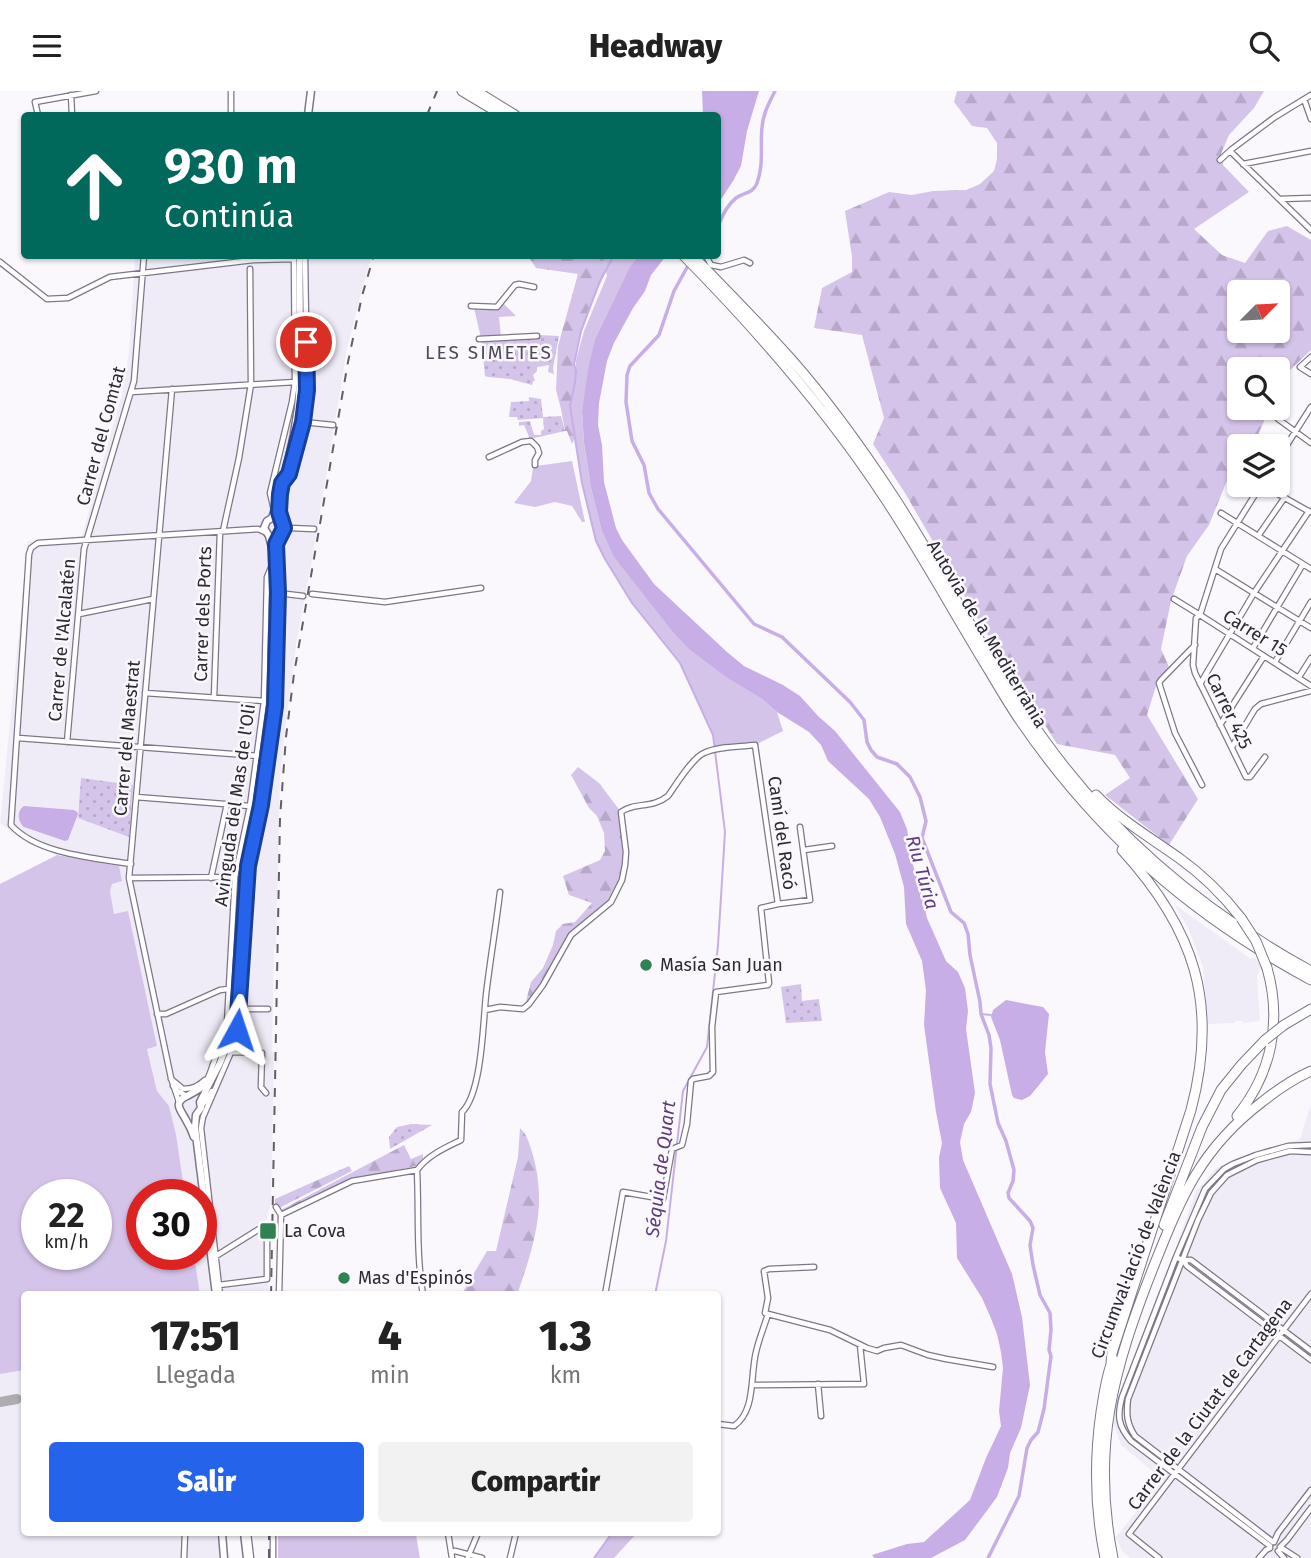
<!DOCTYPE html>
<html lang="es">
<meta charset="utf-8">
<style>
:root{--surface:#fff;--page:#f2f2f2;--text:#222;--muted:#767676;--accent:#2563eb}
body{margin:0;font-family:"Fira Sans",sans-serif;background:var(--page);color:var(--text);height:100vh;display:flex;flex-direction:column;font-size:26px;white-space:nowrap}
*{box-sizing:border-box;margin:0}
p{font-size:23px;color:var(--muted)}
.icon{flex:none;width:38px;height:38px;fill:none;stroke:currentColor;stroke-width:2;stroke-linecap:round;stroke-linejoin:round}
.map{position:relative;flex:1;overflow:hidden}
.sheet{position:absolute;left:21px;top:1200px;width:700px;height:245px;display:flex;flex-direction:column;background:var(--surface);border-radius:7px;box-shadow:0 2px 5px #0004}
.sheet>*{flex:none}
.guide{position:absolute;left:21px;top:21px;width:700px;height:147px;border-radius:7px;box-shadow:0 2px 5px #0004;background:#00695c;color:#fff;overflow:hidden}
.needle{width:46px;rotate:66deg}
.controls{position:absolute;left:1227px;top:189px;display:grid;gap:14px}
.controls a{display:grid;place-items:center;width:63px;height:63px;border-radius:7px;background:var(--surface);box-shadow:0 2px 5px #0004;font-size:35px}
.speed{position:absolute;left:21px;top:1088px;display:flex;gap:14px;font-size:35px;font-weight:700;text-align:center}
.speed>*{display:grid;place-content:center;width:91px;height:91px;border-radius:50%;background:var(--surface);box-shadow:0 2px 5px #0004;line-height:1}
.speed small{font-size:18px;font-weight:400}
.speed .limit{border:10px solid #d22;background:#fff;color:#111}
.pin{position:absolute;display:grid;place-items:center;width:60px;height:60px;color:#fff;margin:-30px;border:4px solid #fff;border-radius:50%;box-shadow:0 2px 7px #0007}
.me{position:absolute;width:77px;margin:-38px;rotate:5deg;stroke-linejoin:round;filter:drop-shadow(0 0 5px #0008)}
.turn{display:flex;align-items:center;gap:24px;height:147px;padding:0 28px;font-size:32px}
.turn .icon{width:91px;height:91px;stroke-width:2.5}
.turn b{display:block;font-size:49px;line-height:60px}
.eta{display:flex;justify-content:space-evenly;align-items:center;height:119px;text-align:center}
.eta b{font-size:42px;font-weight:800;line-height:49px}
.button{display:flex;gap:14px;margin-top:auto;padding:14px 28px}
.button a{flex:1;height:80px;border-radius:7px;background:var(--accent);color:#fff;font-size:28px;font-weight:800;line-height:80px;text-align:center}
.button a+a{background:var(--page);color:var(--text)}
header{display:flex;justify-content:space-between;align-items:center;height:91px;padding:0 28px;background:var(--surface);font-size:32px;font-weight:800}
.map>svg:first-child{display:block}
</style>
<header><svg class="icon" aria-label="menu" viewBox="0 0 24 24"><path d="M4 6h16M4 12h16M4 18h16"/></svg>Headway<svg class="icon" aria-label="search" viewBox="0 0 24 24"><circle cx="10" cy="10" r="6"/><path d="M15 15l6 6"/></svg></header>
<div class="map">
<svg width="1311" height="1467" viewBox="0 0 1311 1467">
<defs>
<pattern id="forest-firs" width="22" height="20" patternUnits="userSpaceOnUse" patternTransform="scale(1.75)"><rect width="22" height="20" fill="#d5c4ea"/><path d="M5 1l3.5 6h-7zM16 11l3.5 6h-7z" fill="#b7a8c9"/></pattern>
<pattern id="garden-dots" width="8" height="8" patternUnits="userSpaceOnUse" patternTransform="scale(1.75)"><rect width="8" height="8" fill="#d5c4ea"/><path d="M2 2h.1M6 6h.1" fill="none" stroke="#b7a8c9" stroke-width="1.8" stroke-linecap="round"/></pattern>
</defs>
<rect width="100%" height="100%" fill="#faf8fd"/>
<path fill="#f0ecf7" d="M135,165h237l-9,29 -16,64 -34,205 -17,90 -12,97 -4,36 -4,170 -2,1 -2,103 2,1 -3,149 -4,18 2,76h-48l-22,-154 -28,-53 4,23 15,21 -1,3 4,8 6,52h-14l-9,-61 -7,-28 -12,-15 -10,-43 10,-2 -29,-134 -14,3 -4,-24 2,-7 4,-2 3,-16 -62,-11 -28,-11 -29,-21 28,-282 54,-5 40,-142 7,-41z
M1174,813l77,55 2,-2 9,7 -5,13 3,44 -17,2 -1,-2h-7v2l-27,1 -5,-57 -15,-39z
M1311,1013v454h-181l-8,-7 -6,-14 46,-58 -41,-34 -8,-22 83,-232 20,-23 23,-11 61,-18z
M201,1119l10,85h-11l-6,-40h7z
M24,1279v163h193l2,25h-219v-184z"/>
<path fill="#d5c4ea" fill-rule="evenodd" d="M603,165h36l-9,10 -35,73 -13,72 2,33 7,44 10,40 90,123 36,27 35,21 15,13 6,19 -28,14 -39,5 -3,-15 -33,-72 -48,-60 -27,-44 -9,-18 -14,-58 -12,-77 5,-23 1,-23 8,-29 23,-55z
M503,212l13,13 -17,1 2,20 -20,1 -7,-30h25z
M572,370l13,61h-3l-10,-16 -17,-4 -20,5 -21,-4 17,-22 2,-13 3,-2z
M57,764l62,11 3,15 -10,3 -2,7 4,23 14,-3 29,135 -10,3 10,42 12,15 7,28 9,61h-43v60h52l6,40h-176v75l-24,4v-490zM37,1104h59v60h-59z
M278,1442h144l-6,2 4,23h-142z
M612,1442h25l-23,25h-20z"/>
<path fill="url(#forest-firs)" fill-rule="evenodd" d="M957,0h307l-10,17 -25,27 -8,19 2,11 26,27 -55,37 28,26 23,8 23,-32 19,-5 24,14v110l-27,26 -6,15v-22h-39v39h31l-17,38h-14v20l-13,17 -17,42 -22,31 -16,45 -10,48 8,18 -12,16 -10,32 51,84 -29,46 -64,-50 25,-17 -15,-23 -58,-11 -78,-123 -74,-128 -32,-49 11,-26 -22,-83 -48,-7 8,-40 30,-16v-15l-7,-46 44,-19 23,3 21,-4 33,-1 14,-6 14,-13 3,-12v-16l-10,-15 -15,-2 -18,-24zM1239,201h39v39h-39z
M528,165h75l3,15 -14,31 -16,47 -2,15 2,7 -1,12 -5,23 5,32 -3,6 -5,-13h-2l-4,-22 -5,-19 2,-44 20,-72 -42,-6z
M578,676l21,16 22,29 5,40 -8,39 -7,11 -35,28 -47,74 -4,1 6,-23 12,-14 10,-23 3,-14 7,-7 12,-2 17,-19 -23,-8 -6,-19 37,-16 5,-9 -1,-18 -7,-17 -8,-8 -18,-33z
M520,1037c7,6 9,15 12,24 16,53 2,93 -15,143h-56l26,-44h9l22,-94z
M404,1054l7,14 12,-5v4l-7,8 -62,13 -73,34 -6,-10v-4l74,-33 3,5 -71,36v3z"/>
<path fill="url(#garden-dots)" d="M539,244l20,1 -6,32 1,6 -6,-2 1,-7 -12,2v4l-4,4 2,6h-2l-1,4 -22,-6 -22,-2 -3,-1 -4,-38z
M529,306l12,2 2,18 18,-1 4,15 -35,8 -6,-14 -5,1v-4l11,-1 4,14h7v-4l3,-2 -1,-11 -25,2 -1,-3h-8l2,-15 18,-1z
M81,687l52,7 -4,52 -51,-19z
M801,893l1,17 17,-2 3,22 -36,2 -5,-36z
M411,1033l21,1 -42,24 -1,-12 8,-10z"/>
<path fill="#c7aee6" d="M702,0h57l-12,40 -6,35 -8,15 -15,23v-89h-15z
M639,165h27l-15,19 -6,16 -12,17 -19,35 -7,18 -8,42 -1,22 4,20 2,37 12,46 6,12 32,44 73,68 17,14 39,19 17,11 18,20 17,15 65,81 7,17 5,33 8,26 7,30 19,43 12,11 7,16 3,23 -2,18 9,64 -4,19 -7,12 -4,18 3,18 49,114 10,43 8,68 -9,43 -11,25 -2,15 -11,29 -32,43 -34,18h-57l-2,-3 35,-11 17,-2 46,-42 16,-42 15,-32 -2,-15 4,-43 -2,-16 -4,-18 -7,-18 -8,-18 -25,-40 -1,-35 -16,-35 -1,-30 3,-15 -6,-31 -12,-87 2,-35 -4,-29 -16,-37 -2,-37 -9,-33 -15,-37 -11,-18 -41,-38 -7,-16 -12,-13 -32,-20 -15,-13 -35,-21 -36,-27 -18,-19 -59,-75 -13,-29 -10,-40 -7,-45 -2,-32 6,-41 7,-31 35,-73z
M24,715l50,4 3,2 1,2 -10,26 -3,1 -41,-14c-6,-5 -8,-16 0,-21z
M1006,909l37,7 6,7 -4,38 3,22 -18,22 -8,4 -8,-2 -2,-3 -12,-55 -9,-23 2,-7z"/>
<g fill="none" stroke-linecap="round" stroke-linejoin="round">
<path stroke="#c7aee6" stroke-width="2" d="M614,164l-14,26 -8,21 -11,29 -7,33 2,7 -1,12 -5,23 12,77 14,58 9,18 27,44 48,60 33,72 12,97 -7,113 -11,102 -24,44 -17,150 -11,54
M981,923l10,1
M594,1467l18,-25"/>
<path stroke="#c7aee6" stroke-width="3.5" d="M718,135c4,-10 9,-21 18,-28 8,-6 17,-4 21,-15 7,-18 3,-38 5,-56 1,-13 7,-24 13,-36
M690,171l-16,29 -15,44 -29,31 -3,9 -1,27 6,39 12,24 5,28 9,16 96,115 28,13 68,65 14,18 3,22 4,8 6,7 20,7 13,13 10,20 6,24 -4,17 29,74 13,11 4,11 2,21 10,47 1,12 8,21 2,13 -1,36 8,39 8,18 8,29 -1,11 -5,12 1,5 21,23 3,7 -3,17 3,20 7,30 10,18 1,17 -2,20 2,6 -7,53 -6,23 -7,8 -4,8 -8,48 -31,62"/>
<path stroke="#aeabb1" stroke-width="10" d="M0,1311l17,-3"/>
<defs>
<path id="street" d="M231,0v24
M71,4l1,20
M1304,8l7,20
M38,24l-3,-13 61,-11
M1230,60l81,79
M1220,69l12,-11 43,-32 36,-22
M1243,73l68,-13
M1280,108l31,-1
M706,165l5,9 10,2 23,-7 6,3
M0,171l47,37 21,-1 42,-21 143,-17 41,-1
M471,215l26,1 18,-22 4,-1 15,3
M479,248l58,-3
M1311,266l-11,10 11,7
M172,298l-43,489 42,200 8,24
M131,301l164,-10
M1278,328l33,24
M303,331l30,3
M489,366l33,-15 9,-1 6,6 2,6 -4,7v5
M1278,368l33,-52
M285,389l4,-6 14,-52 4,-32 -2,-135
M1261,394l-40,64 -21,66 111,71
M1262,394l48,27
M274,419l-4,-17 22,-91 3,-20 -1,-126
M1221,422l90,56
M283,434l7,3 24,1
M223,440l16,-73 12,-74 -1,-115
M1258,445l27,-39
M1215,478l96,59
M278,502l25,3
M312,503l73,8 96,-14
M1174,508l26,16 -4,3 -3,47 2,8 51,104h4l15,-20
M79,523l74,-15
M1195,554l-34,35 -2,3 16,50 27,52
M1253,557l50,-84
M1275,571l36,-60
M1299,586l12,-19
M1200,593l54,-91 55,-82
M145,602l119,8
M214,606l6,-165
M1220,634l44,-69
M18,647l240,18
M67,651l17,-193 50,-168 10,-126
M1232,656l23,-38 6,-5 50,-13
M136,706l114,9
M804,759l28,-4
M131,773c-37,-6 -94,-10 -120,-39l18,-271 2,-6 7,-5 220,-14 7,3
M129,787l106,-1
M211,787l16,-74
M778,813l32,-4 -10,-73
M239,918h29
M485,919l15,-3 23,2 6,-5 14,-19 28,-50 40,-33 11,-22 3,-15 1,-13 -5,-40c13,-10 31,-3 47,-16 8,-11 24,-38 36,-43 15,-7 35,-6 51,-8l23,159 -17,4 8,75 -1,2 -52,7 -4,35 1,45 -4,4 -16,3 -2,2 -4,43 -5,21 -10,4 -9,50 -40,-7 -18,103
M157,923h9l54,-24 8,-1
M231,961l31,1 -1,34 5,6
M171,988l12,10c10,0 15,-3 22,-9
M205,992c5,-7 6,-14 9,-21 4,-14 11,-25 13,-39l8,-146 15,-71 14,-105 3,-124 5,-12
M173,995l6,6 8,4
M201,1016l11,-16
M417,1079c11,-15 28,-22 44,-30l1,-28c20,-19 21,-89 24,-117 4,-34 10,-69 14,-103
M417,1079c2,42 -1,83 6,125
M276,1116l5,8 -2,80
M281,1124l71,-34 65,-11
M216,1165l48,-30 3,10v43l-48,6
M1176,1166l6,3h9l120,91
M1183,1169l4,6 124,94
M220,1204l-19,-167 2,-11 28,-65 6,-22 11,-164 13,-61 14,-99 3,-113 -1,-45
M768,1223l-3,-1 3,-15 -4,-27 5,-2 45,-2
M818,1293l3,32
M752,1294l112,-1 -4,-39
M718,1333l16,2c22,-15 16,-50 22,-74 3,-13 8,-25 12,-38l62,16 37,18 10,3 7,-3 17,-3 27,10 18,4 47,8
M248,1442l3,25
M448,1442l4,25
M1273,1451l-138,-106c-8,-12 -9,-22 -7,-37l70,-179 13,-27 16,-18 30,-15 33,-9 21,1
M1274,1451l4,-9 33,-43
M1270,1455l-139,-105c-13,-15 -14,-25 -9,-44l54,-140 29,-68 19,-20 9,-5 23,-9 32,-9 23,-1
M1280,1456l7,-7 24,-32
M1280,1457l3,1 14,9
M1278,1460l6,7
M451,1461l4,-1 27,7
M468,1466l10,-24
M184,1467l1,-25
M273,1467v-25
M510,1467l6,-25
M1159,1467l-30,-24 182,-240
M1259,1467l7,-8 4,-2"/>
<path id="secondary" d="M308,24l3,-24
M273,461l10,-24 -2,-7 -2,-18
M194,1046c-2,-6 -5,-12 -8,-17 -5,-10 -14,-17 1,-24 7,-4 14,-7 20,-13
M216,1204l-21,-168 1,-12 5,-7 -1,-6 20,-39 8,-21 5,-19 10,-157 19,-93 8,-71 3,-150 -4,-16 -5,-8 3,-7 5,-3c12,-35 21,-73 26,-110 5,-51 0,-102 2,-153
M222,1442l2,25
M244,1442l3,25"/>
<path id="highway" d="M462,0l40,24
M476,0l39,24
M683,164c75,76 145,156 203,245 37,56 69,115 104,172 10,17 20,34 31,50 77,112 171,194 290,258
M692,164c33,34 67,68 99,104 37,42 70,88 101,135 53,81 96,169 153,247 70,97 162,173 266,230
M1096,704c24,25 55,43 83,63 24,17 44,37 62,60
M1284,934l27,-16
M1237,1025c35,-43 45,-95 30,-148
M1164,1134l38,-98 19,-37 21,-26 23,-24
M1111,1272l1,-10 79,-243c28,-106 4,-180 -69,-260
M1105,1467c-10,-48 -11,-97 -4,-146 3,-18 5,-36 12,-53
M1113,1467c-22,-110 0,-188 40,-290 28,-70 47,-119 109,-166 15,-12 31,-23 49,-31"/>
</defs>
<use href="#street" stroke="#7e7688" stroke-width="7"/>
<use href="#secondary" stroke="#7e7688" stroke-width="9"/>
<use href="#highway" stroke="#7e7688" stroke-width="11"/>
<use href="#street" stroke="#fff" stroke-width="4.5"/>
<use href="#secondary" stroke="#fff" stroke-width="6"/>
<use href="#highway" stroke="#fff" stroke-width="9"/>
<path stroke="#615e65" stroke-width="2" stroke-dasharray="9 9" stroke-linecap="butt" d="M427,24l10,-24
M271,1204l9,-477 6,-81 8,-63 54,-312 14,-66 12,-41
M269,1467v-25"/>
<defs>
<path id="highway-bridge" d="M1241,827l15,23 11,27
M1265,949l19,-15"/>
</defs>
<use href="#highway-bridge" stroke="#7e7688" stroke-width="11" stroke-linecap="butt"/>
<use href="#highway-bridge" stroke="#fff" stroke-width="9"/>
</g>
<g fill="none" stroke-linecap="round" stroke-linejoin="round">
<defs>
<path id="route" d="M237,939l11,-164 13,-61 14,-99 3,-113 -2,-49 8,-16 -5,-16 1,-18 2,-11 7,-9 14,-52 4,-32 -1,-48"/>
</defs>
<use href="#route" stroke="#184099" stroke-width="18"/>
<use href="#route" stroke="#2563eb" stroke-width="12"/>
</g>
<g fill="#318253" stroke="#faf8fd" stroke-width="2.5">
<circle cx="646" cy="874" r="7"/>
<rect x="259" y="1131" width="18" height="18" rx="3.5"/>
<circle cx="344" cy="1187" r="7"/>
</g>
<g text-anchor="middle" stroke-width="5" stroke-linejoin="round" paint-order="stroke">
<g font-size="18" fill="#2c2931" stroke="#faf8fd">
<text transform="translate(101 345) rotate(-75)" y="6">Carrer del Comtat</text>
<text transform="translate(203 523) rotate(-88)" y="6">Carrer dels Ports</text>
<text transform="translate(1255 542) rotate(32)" y="6">Carrer 15</text>
<text transform="translate(987 543) rotate(59)" y="6">Autovia de la Mediterrània</text>
<text transform="translate(62 549) rotate(-85)" y="6">Carrer de l'Alcalatén</text>
<text transform="translate(1229 620) rotate(64)" y="6">Carrer 425</text>
<text transform="translate(127 647) rotate(-85)" y="6">Carrer del Maestrat</text>
<text transform="translate(235 714) rotate(-82)" y="6">Avinguda del Mas de l'Oli</text>
<text transform="translate(782 742) rotate(82)" y="6">Camí del Racó</text>
<text transform="translate(1136 1164) rotate(-69)" y="6">Circumval·lació de València</text>
<text transform="translate(1210 1313) rotate(-53)" y="6">Carrer de la Ciutat de Cartagena</text>
</g>
<g font-size="18" fill="#2c2931" stroke="#faf8fd" text-anchor="start">
<text x="660" y="880">Masía San Juan</text>
<text x="284" y="1146">La Cova</text>
<text x="358" y="1193">Mas d'Espinós</text>
</g>
<g font-size="19" letter-spacing="2" fill="#50495a" stroke="#faf8fd">
<text x="489" y="268">LES SIMETES</text>
</g>
<g font-size="19" font-style="italic" fill="#5d3c7f" stroke="#faf8fd">
<text transform="translate(923 781) rotate(74)" y="7">Riu Túria</text>
<text transform="translate(660 1078) rotate(-83)" y="7">Séquia de Quart</text>
</g>
</g>
</svg>
<div class="controls">
<a><svg class="needle" viewBox="-14 -14 28 28"><path d="M0-13l5 13h-10z" fill="#e53935"/><path d="M0 13l5-13h-10z" fill="#767676"/></svg></a>
<a><svg class="icon" aria-label="search" viewBox="0 0 24 24"><circle cx="10" cy="10" r="6"/><path d="M15 15l6 6"/></svg></a>
<a><svg class="icon" aria-label="layers" viewBox="0 0 24 24"><path d="M12 4l9 5-9 5-9-5zM3 14l9 5 9-5"/></svg></a>
</div>
<div class="speed"><div>22<small>km/h</small></div><div class="limit">30</div></div>
<div class="pin" style="left:306px;top:251px;background:#d93025"><svg class="icon" aria-label="arrive" viewBox="0 0 24 24"><path d="M6 21V4h12l-3 4 3 4H6"/></svg></div>
<svg class="me" style="left:237px;top:939px" viewBox="-20 -20 40 40"><path d="M0-17L14 15 0 8-14 15z" fill="#2563eb" stroke="#fff" stroke-width="4"/></svg>
<div class="guide">
<div class="turn"><svg class="icon" aria-label="ahead" viewBox="0 0 24 24"><path d="M12 20V5M6 11l6-6 6 6"/></svg><div><b>930 m</b>Continúa</div></div>
</div>
<section class="sheet">
<div class="eta">
<div><b>17:51</b><p>Llegada</p></div>
<div><b>4</b><p>min</p></div>
<div><b>1.3</b><p>km</p></div>
</div>
<div class="button"><a>Salir</a><a>Compartir</a></div>
</section>
</div>
